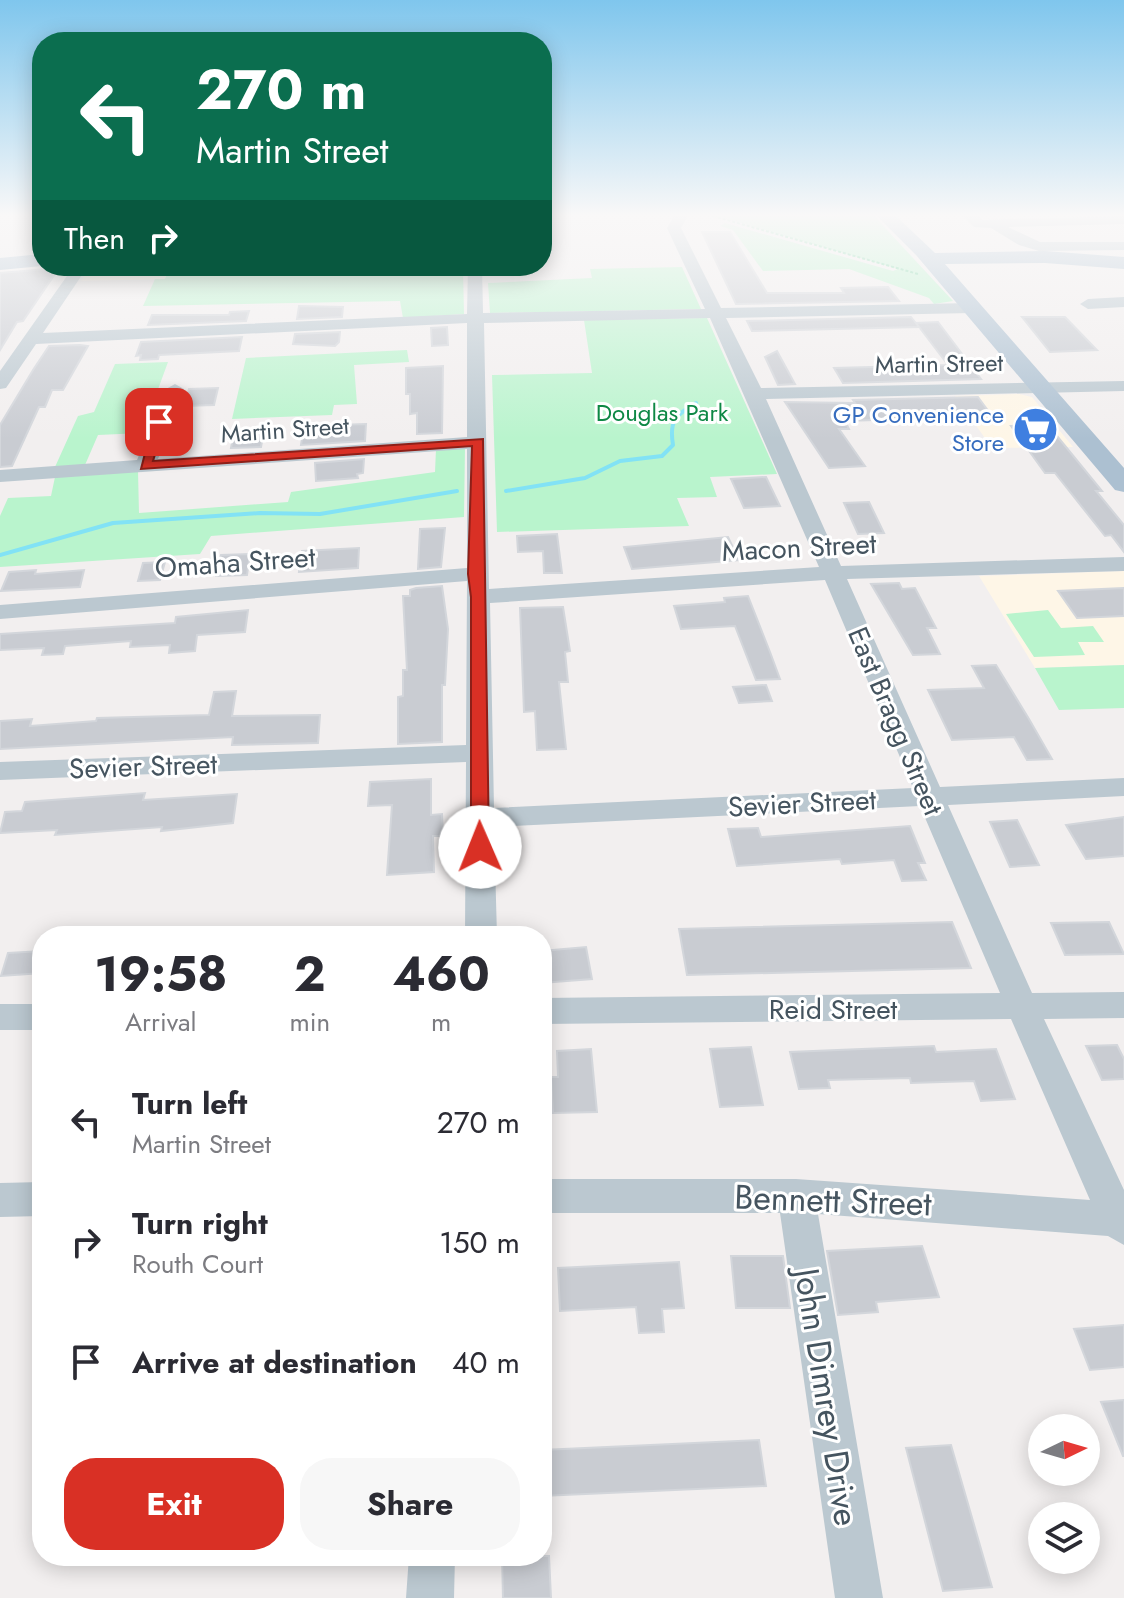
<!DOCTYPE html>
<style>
:root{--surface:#fff;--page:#f7f7f7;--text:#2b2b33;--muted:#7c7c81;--accent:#d93025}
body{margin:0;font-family:Jost,sans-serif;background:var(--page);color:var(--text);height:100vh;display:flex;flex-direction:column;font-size:30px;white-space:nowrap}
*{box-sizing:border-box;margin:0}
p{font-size:26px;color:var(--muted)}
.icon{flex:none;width:44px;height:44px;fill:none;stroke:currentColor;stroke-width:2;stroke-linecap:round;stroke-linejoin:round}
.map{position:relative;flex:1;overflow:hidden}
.drawer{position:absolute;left:32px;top:926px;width:520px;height:640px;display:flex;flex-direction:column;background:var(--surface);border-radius:32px;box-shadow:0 4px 20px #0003}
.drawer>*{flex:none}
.banner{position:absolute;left:32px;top:32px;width:520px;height:244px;border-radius:32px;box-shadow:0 4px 20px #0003;background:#0b6e4f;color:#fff;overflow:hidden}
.needle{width:52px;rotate:85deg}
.tools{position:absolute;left:1028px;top:1414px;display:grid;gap:16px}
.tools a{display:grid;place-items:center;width:72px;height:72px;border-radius:50%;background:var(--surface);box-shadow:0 4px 20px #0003;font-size:40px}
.pin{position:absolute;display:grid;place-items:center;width:68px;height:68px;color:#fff;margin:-34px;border-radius:16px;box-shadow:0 4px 12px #0006}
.me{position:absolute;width:88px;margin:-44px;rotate:359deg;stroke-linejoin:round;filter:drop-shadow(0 0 6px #0008)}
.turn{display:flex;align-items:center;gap:28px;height:168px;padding:0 32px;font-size:36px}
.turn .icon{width:104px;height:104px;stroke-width:2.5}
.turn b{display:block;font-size:56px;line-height:68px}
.then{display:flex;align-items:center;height:76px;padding:0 32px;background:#0003;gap:16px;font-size:30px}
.eta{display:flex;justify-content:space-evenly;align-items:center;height:136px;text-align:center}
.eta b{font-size:48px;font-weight:700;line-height:56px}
.cta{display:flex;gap:16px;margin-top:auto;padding:16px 32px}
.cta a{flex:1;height:92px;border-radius:32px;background:var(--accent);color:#fff;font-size:32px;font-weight:700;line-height:92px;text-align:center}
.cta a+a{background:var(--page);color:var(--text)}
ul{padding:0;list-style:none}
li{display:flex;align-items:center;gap:24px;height:120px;padding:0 32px}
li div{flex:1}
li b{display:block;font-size:30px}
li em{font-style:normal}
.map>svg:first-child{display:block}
</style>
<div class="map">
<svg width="1124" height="1598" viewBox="0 0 1124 1598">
<rect width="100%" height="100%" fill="#f2efef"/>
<path fill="#fef6e7" d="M92,266h79v2l-6,11 -84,2z
M199,266h264l-127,6 -8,-4 -131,4z
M1019,394l13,3 41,50 -81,1 -37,-52z
M1124,571v94l-89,3 -56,-92z"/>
<path fill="#b9f4cd" d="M718,216h156l79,85 -19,3 -5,-6 -80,-29 -86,2 -30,-41 -13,-4 5,-3 168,48 5,-2z
M171,266h28l-1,6 265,-4 1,46 -61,4 -3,-17 -257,5 12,-27h10z
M682,267l19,42 -211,4 -2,-30 104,-5 -2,-9z
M707,318l70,156 -67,3 7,20 -40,1 12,28 -192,6 -5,-157 100,-2 -8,-53z
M407,350l2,12 -55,3 3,39 -23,1 -2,10 -100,4 14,-61z
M168,362l-26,71 -44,2 -13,30 -30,2 23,-51 16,-4 21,-48z
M465,447l-1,70 -253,19 -11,18 -200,13v-51l8,-18 43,-2 4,-19 83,-6 1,42 149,-11 3,-10 144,-20 1,-23z
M1048,610l13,18 32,-2 11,16h-26l7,13 -51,2 -28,-43z
M1124,665v43l-65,2 -24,-42z"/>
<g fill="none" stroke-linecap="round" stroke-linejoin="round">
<path stroke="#82e2f5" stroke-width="4" d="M506,491l79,-13 35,-17 42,-5 11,-11c-4,-24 2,-30 23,-42
M0,555l113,-32 147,-10 60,1 137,-23"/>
</g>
<path fill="#c9ccd2" stroke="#d3d6db" stroke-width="2" d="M702,232h28l37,61h77l-3,-5 47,-1 11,14 -163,3z
M59,268l-36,53 -6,1 -17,28v-77z
M299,306l44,1 -1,10 -45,2z
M249,311l-3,10 -98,4 4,-10h77l1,-3z
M911,317l8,10 -167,4 -5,-10z
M1022,317h43l32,33 -47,2z
M938,322l43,57 -138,4 -9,-15 114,-3 -32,-42z
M447,327l1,18 -16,1 -1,-18z
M340,332l-1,10 -4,4 -42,-2 2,-10z
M242,337l-3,14 -80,4 -1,4 -18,1 1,-5 -5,1 5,-14z
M80,345l8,1 -25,44h-11l-7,17h-6l-27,59 -12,1v-42l33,-55 16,-24z
M777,351l18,33 -17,1 -13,-28z
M443,366l-1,67 -25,1v-21l-7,1v-20h-4v-26z
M218,388l-4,17 -30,1 5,-17z
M978,397l14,19 -147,5 4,8h-10l26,37 -36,2 -44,-66 70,1 -2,-3z
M366,424l-1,17 -64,4 3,-19z
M1048,425l54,66h-6l28,34v27l-13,-17 -6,1 -50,-63h-10l-34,-47z
M264,431l-3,16 -30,1 3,-16z
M364,459l-1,14 -6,1 1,4 -42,3 -1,-18z
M766,477l14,29 -36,2 -13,-29z
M869,502l15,31 -26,1 -14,-31z
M445,528l-4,39 -23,2 2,-40z
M557,534l5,39h-18l-1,-22 -25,1 -1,-16z
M728,537l11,23 -107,9 -8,-22z
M359,548l-1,20 -59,4 3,-21z
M250,554l-3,21 -31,1 5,-21z
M165,562l-5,18 -22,1 5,-18z
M36,570l-1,4 49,-4 -4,17 -79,4 8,-19z
M899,583l3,6 13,-1 21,40h-9l13,26 -27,1 -42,-71z
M442,586l6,43 -3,56h-3v57l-44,2v-47l5,-1v-26h4l-4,-74h7v-6l6,-2z
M1124,588v28l-47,2 -19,-27z
M748,596l22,56 10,27 -24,1 -21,-54 -54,3 -7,-23 51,-4 -1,-4z
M563,607l7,44 -5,1 3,30h-9l7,67 -29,1 -2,-39 -11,1 -4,-104z
M248,610l-3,22 -48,3 -2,16 -26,2 1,-8 -40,2 1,-6 -66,5 -2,8 -21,1 2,-7 -44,2v-16l175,-11 1,-6z
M996,665l33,54 23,40 -25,1 -13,-23 -62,3 -24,-50 56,-2 -12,-22z
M766,685l6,16 -33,2 -6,-16z
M236,691l-4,25 88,-1 -2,28 -86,2 1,-8 -233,12v-28l32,-2 -2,7 66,-5 1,-3 112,-3 5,-23z
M431,779v36l11,-1 1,22h-10l1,36 -47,3 5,-70 -24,1 2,-24z
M145,793l-2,7 94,-6 -4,29 -72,8 1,-4 -107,8 2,-5 -57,3 5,-21 17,-1 3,-9z
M1124,817v39l-38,3 -20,-34z
M1017,820l22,45 -29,2 -20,-45z
M910,826l15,37h-7l8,17 -24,1 -8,-21 -52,4 -2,-5 -103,7 -9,-37 30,-1 3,9z
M952,922l19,46 -284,7 -8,-46z
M1109,922l15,32 -59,1 -14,-32z
M586,947l6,32 -50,4v-32z
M42,951v22l-41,3 7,-23z
M1117,1045l7,14v20l-22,1 -16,-34z
M934,1046l2,6 60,-3 19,50 -34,2 -7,-20 -63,2 -1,-5 -82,2 2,8 -31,1 -9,-37z
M751,1047l12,58 -43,2 -10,-58z
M591,1049l6,63 -44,1 -2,-36h7l-1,-26z
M922,1246l17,51 -63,5 2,10 -40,3 -11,-64z
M731,1256h52l7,52h-54z
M679,1262l5,46 -22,1 2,23 -25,1 -3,-26 -76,4 -2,-43z
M1124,1325v42l-34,3 -16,-41z
M1124,1400v56h-1l-22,-54z
M759,1440l7,46 -224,10v-46z
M951,1445l41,142 -49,4 -37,-143z
M502,1556h47l2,42h-48z"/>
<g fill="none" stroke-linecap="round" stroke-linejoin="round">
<path stroke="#6ed59e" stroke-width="2" stroke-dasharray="3 2" stroke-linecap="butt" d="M713,216l205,58"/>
<path fill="#bbc8d0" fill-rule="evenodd" d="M674,216h14l-7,12 40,80 251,-5 8,5 -8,5 -246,5 35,70 363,-7v10l-358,8 75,167 283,-9v14l-277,8 93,208 184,-9v18l-176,9 84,188 92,-1v26l-80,1 80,171v55l-16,-9 -290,-22 65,384h-48l-55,-385h-238v-34h254l294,21 -79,-181 -469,5v-26l458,-5 -80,-187 -426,21 3,109h-32l1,-174 -466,18v-18l466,-17 1,-164 -467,38v-14l467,-37v-119l-467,33v-12l137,-10 29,-71 9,-5 9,5 -26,70 309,-22v-114l-431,21 -30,44 -6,1v-18l74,-105h14l-45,67 424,-19 1,-48h14l1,47 222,-4 -38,-81zM710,318l109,249 -330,22 -5,-266zM825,580l88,208 -419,20 -4,-205z
M963,216h15l4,4 142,-4v8l-116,3 32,15h84v8l-85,1 -20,-6 -28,-17 -17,-1z
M1124,297v10l-36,2 -8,-5 8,-5z
M0,1004h42v26h-42z
M42,1182v34l-42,1v-34z
M409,1556h46l-1,42h-48z"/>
<path fill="#acc0d1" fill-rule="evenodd" d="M877,216h19l39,37 110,-2 79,6v12l-79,-6 -100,1 179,204v24l-9,-2 -199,-235z
M42,254v12l-42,4v-12z"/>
</g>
<linearGradient id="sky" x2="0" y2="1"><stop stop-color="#7fc6ed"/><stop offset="0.49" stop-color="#f9f8f8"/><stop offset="1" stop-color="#f9f8f8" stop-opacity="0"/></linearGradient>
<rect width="1124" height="439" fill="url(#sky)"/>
<path fill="#d93025" stroke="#8d1f18" stroke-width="2" d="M159,418l6,4 -12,39 330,-22 6,408 -2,5 -7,2 -9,-7v-250l-3,-23 4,-128 -331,23 12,-47z"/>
<defs>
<symbol id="supermarket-disc" viewBox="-11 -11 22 22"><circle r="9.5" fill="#3f7fe0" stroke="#fff"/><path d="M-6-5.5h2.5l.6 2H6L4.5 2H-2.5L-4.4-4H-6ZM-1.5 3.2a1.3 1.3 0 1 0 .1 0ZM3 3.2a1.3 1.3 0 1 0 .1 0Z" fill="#fff"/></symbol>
</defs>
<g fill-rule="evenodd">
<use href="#supermarket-disc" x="1010" y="404" width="51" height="51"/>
</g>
<g text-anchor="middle" stroke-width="6" stroke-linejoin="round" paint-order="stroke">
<g font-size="24" fill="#45545f" stroke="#fff">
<text transform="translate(939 364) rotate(-1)" y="8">Martin Street</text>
<text transform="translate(285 430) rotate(-4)" y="8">Martin Street</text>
</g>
<g font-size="24" fill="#0e8845" stroke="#fff">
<text x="662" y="421">Douglas Park</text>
</g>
<g font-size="24" fill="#366cbe" stroke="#fff" text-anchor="end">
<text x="1004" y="423">GP Convenience<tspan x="1004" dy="28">Store</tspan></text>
</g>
<g font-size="28" fill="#45545f" stroke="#fff">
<text transform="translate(799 547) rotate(-3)" y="10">Macon Street</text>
<text transform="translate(235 562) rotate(-4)" y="10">Omaha Street</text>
<text transform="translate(896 721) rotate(67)" y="10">East Bragg Street</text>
<text transform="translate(143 766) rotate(-2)" y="10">Sevier Street</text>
<text transform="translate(802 803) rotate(-3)" y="10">Sevier Street</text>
<text x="833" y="1019">Reid Street</text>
</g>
<g font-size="34" fill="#45545f" stroke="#fff">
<text transform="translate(833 1200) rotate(2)" y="12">Bennett Street</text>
<text transform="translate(827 1397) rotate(81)" y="12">John Dimrey Drive</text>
</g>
</g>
</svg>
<div class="tools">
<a><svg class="needle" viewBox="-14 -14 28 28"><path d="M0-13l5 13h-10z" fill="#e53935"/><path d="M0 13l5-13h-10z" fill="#7c7c81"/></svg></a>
<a><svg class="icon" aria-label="layers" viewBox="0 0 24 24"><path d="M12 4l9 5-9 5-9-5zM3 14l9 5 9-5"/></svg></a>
</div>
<div class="pin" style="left:159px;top:422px;background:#d93025"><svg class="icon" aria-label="arrive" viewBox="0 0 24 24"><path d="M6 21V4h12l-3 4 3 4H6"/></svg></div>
<svg class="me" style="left:480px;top:847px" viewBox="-20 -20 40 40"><circle r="19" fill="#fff"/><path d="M0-13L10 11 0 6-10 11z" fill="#d93025"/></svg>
<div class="banner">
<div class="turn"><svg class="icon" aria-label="left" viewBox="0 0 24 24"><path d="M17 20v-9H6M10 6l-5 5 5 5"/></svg><div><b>270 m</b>Martin Street</div></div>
<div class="then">Then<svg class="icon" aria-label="right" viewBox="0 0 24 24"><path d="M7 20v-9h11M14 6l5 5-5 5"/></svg></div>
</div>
<section class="drawer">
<div class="eta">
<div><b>19:58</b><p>Arrival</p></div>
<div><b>2</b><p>min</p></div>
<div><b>460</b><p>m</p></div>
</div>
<ul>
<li><svg class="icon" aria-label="left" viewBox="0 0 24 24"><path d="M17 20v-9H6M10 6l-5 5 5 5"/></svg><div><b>Turn left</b><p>Martin Street</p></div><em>270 m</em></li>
<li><svg class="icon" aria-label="right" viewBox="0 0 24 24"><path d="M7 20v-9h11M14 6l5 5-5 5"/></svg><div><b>Turn right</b><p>Routh Court</p></div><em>150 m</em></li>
<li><svg class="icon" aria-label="arrive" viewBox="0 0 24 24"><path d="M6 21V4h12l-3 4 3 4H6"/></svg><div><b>Arrive at destination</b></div><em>40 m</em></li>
</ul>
<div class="cta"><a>Exit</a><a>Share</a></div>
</section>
</div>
